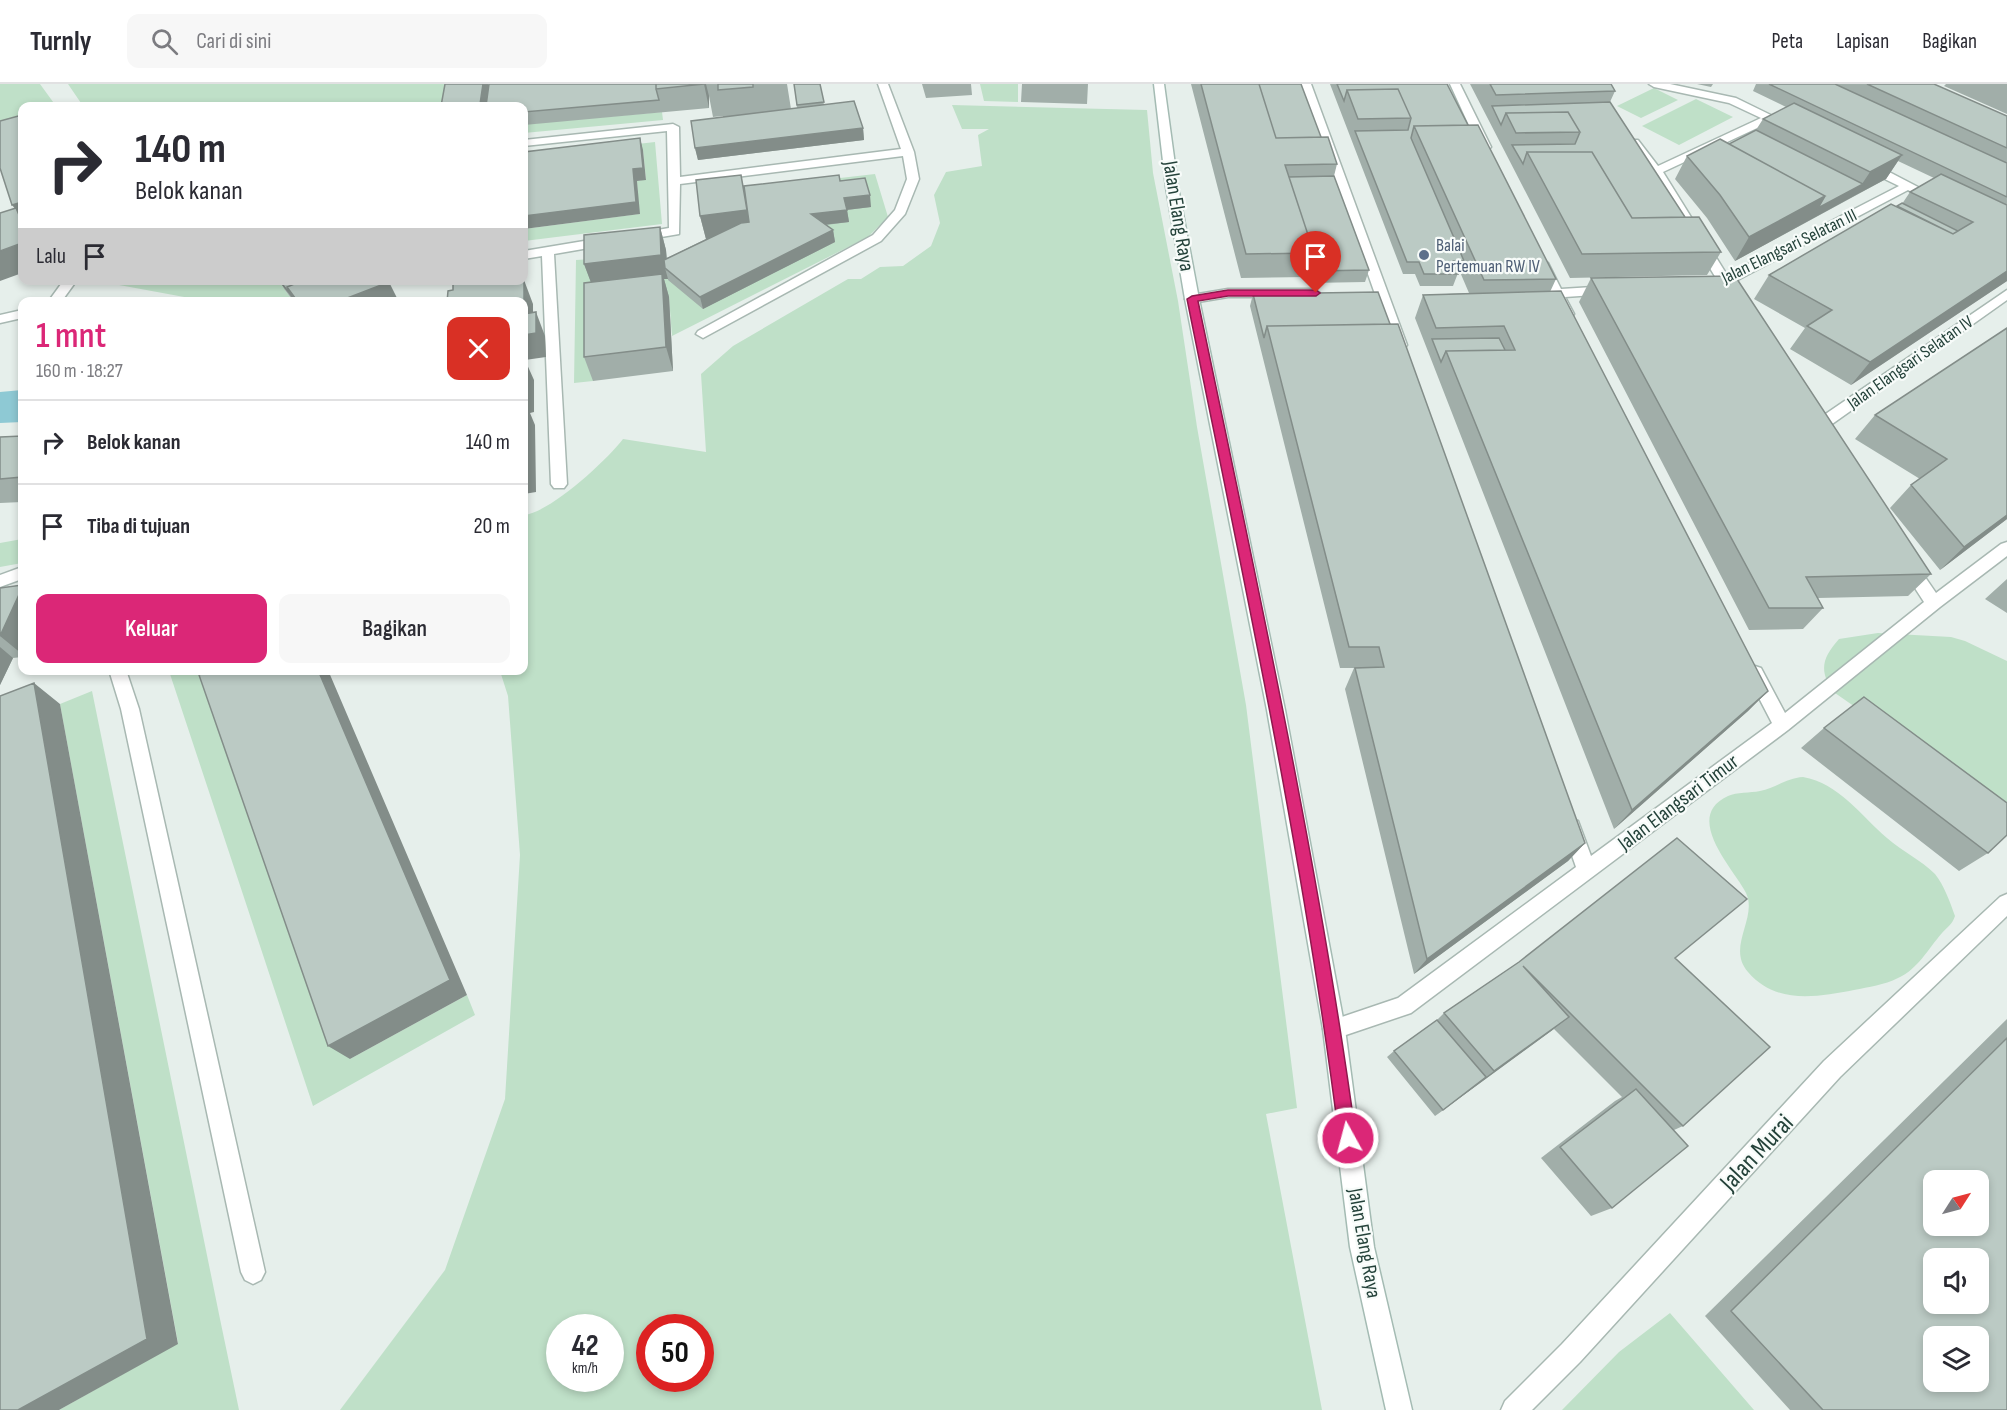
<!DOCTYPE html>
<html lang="id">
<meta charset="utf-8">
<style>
:root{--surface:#fff;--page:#f7f7f7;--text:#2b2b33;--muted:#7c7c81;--line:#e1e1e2;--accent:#db2777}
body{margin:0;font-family:"Sofia Sans Condensed",sans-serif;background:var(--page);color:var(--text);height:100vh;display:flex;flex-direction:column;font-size:22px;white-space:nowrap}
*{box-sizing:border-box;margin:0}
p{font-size:20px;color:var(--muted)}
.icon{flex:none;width:33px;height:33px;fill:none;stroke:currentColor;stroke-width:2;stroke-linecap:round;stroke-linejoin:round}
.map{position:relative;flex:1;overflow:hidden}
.sheet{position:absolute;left:18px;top:213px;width:510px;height:378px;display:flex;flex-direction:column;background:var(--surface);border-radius:12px;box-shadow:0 3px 9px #0003}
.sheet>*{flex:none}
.banner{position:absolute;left:18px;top:18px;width:510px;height:183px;border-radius:12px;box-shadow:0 3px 9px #0003;background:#fff;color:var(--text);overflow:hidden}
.needle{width:39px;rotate:54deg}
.tools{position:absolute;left:1923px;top:1086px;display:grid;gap:12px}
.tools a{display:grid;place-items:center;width:66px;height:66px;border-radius:12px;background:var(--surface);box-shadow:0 3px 9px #0003;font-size:30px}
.speed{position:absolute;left:546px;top:1230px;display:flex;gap:12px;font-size:30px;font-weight:700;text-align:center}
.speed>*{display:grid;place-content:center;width:78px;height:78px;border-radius:50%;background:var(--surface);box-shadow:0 3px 9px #0003;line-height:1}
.speed small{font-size:15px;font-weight:400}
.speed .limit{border:9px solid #d22;background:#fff;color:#111}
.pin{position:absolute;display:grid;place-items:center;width:51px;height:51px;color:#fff;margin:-62px -26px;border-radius:50% 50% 50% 0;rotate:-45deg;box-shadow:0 0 6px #0007}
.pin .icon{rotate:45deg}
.me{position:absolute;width:66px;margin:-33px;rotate:353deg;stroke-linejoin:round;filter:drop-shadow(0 0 4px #0008)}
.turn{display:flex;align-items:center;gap:21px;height:126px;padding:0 18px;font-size:27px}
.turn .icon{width:78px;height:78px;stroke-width:2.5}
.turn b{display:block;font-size:42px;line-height:51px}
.then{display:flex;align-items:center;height:57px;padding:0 18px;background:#0003;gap:12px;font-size:22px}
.round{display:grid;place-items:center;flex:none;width:63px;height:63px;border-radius:12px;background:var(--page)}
.summary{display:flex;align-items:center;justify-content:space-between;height:102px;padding:0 18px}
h1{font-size:36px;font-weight:600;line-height:45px;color:var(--accent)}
.primary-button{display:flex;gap:12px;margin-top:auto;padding:12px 18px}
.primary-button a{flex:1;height:69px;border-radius:12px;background:var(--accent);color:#fff;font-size:24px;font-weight:600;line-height:69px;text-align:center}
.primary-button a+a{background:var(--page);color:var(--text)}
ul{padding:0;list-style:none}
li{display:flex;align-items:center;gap:18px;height:84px;padding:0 18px;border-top:2px solid var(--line)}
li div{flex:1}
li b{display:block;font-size:22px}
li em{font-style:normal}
header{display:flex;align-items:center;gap:36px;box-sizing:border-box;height:84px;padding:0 30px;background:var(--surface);border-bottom:2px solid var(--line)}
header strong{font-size:28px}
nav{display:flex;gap:33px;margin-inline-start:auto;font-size:21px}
.search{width:420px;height:54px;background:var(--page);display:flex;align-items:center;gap:15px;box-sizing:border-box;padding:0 21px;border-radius:12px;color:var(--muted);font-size:22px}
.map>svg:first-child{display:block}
</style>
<header>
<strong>Turnly</strong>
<div class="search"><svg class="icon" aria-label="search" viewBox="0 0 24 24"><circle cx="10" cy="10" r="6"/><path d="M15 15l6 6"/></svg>Cari di sini</div>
<nav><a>Peta</a><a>Lapisan</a><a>Bagikan</a></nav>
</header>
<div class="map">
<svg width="2007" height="1326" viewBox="0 0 2007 1326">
<rect width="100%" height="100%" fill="#e6efeb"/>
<path fill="#bfe0c8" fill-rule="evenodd" d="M0,0h40l16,22h-34v33l-22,6z
M68,0h472l-95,22h-362z
M980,0h38v18l-34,-1z
M1654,4l24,12 -37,18 -24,-12z
M1696,15l37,18 -54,28 -37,-19z
M952,21l195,5 6,63 25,128 19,126 49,278 51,403 -31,6 56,296h-982l105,-140 60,-171 15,-244 -12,-159 -8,-25 24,-1v-155c27,-3 82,-54 99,-76l83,13 -5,-78 32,-28 115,-67h13l19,-12 23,-1 28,-20 9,-23 -6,-28 12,-23 36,-6 -4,-31 11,-6h-27zM560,1244h50v50h-50zM650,1244h50v50h-50z
M662,28l1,8 -139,13v-9z
M655,58l7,82 -138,17v-12l115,-15 -2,-33 9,-2 -3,-29 -119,7z
M875,90l13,43 -20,20 -196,99 -3,-38 -76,83 -19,2 2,-123 16,-1 76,20 145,-53 33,-16 25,-4 -170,-12z
M123,196h119l23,4 4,-3h40l-24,9 9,12 -88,-1 -87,-16z
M22,455v24l-22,4v-24z
M1878,549l73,4 14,4 42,20v164l-100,-82 -72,-50c-17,-21 -13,-35 4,-54z
M169,587h42l139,388 117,-64 8,20 -162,91z
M92,607l128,628 19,91h-180l119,-67 -118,-639z
M1803,693c36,6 58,39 84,61 15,13 34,22 48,36 9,11 15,28 20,42 -3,9 -7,10 -13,17 -14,16 -24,36 -44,45 -14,7 -29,9 -44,12 -37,7 -78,15 -106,-18 -22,-25 10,-54 -2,-79 -12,-24 -64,-76 -18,-97 9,-4 22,-3 32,-5 15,-3 27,-13 43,-14z
M1670,1229l84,97h-192l57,-58z"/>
<path fill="#8ec9d4" d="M22,306v32l-22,1v-31z"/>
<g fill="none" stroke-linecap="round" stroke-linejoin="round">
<defs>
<path id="street" d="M878,0h10l26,68 5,27 -14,35 -24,27 -178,97 -7,-4 2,-3 175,-96 22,-25 12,-31 -4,-23 -223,28 -1,50 -41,7 -4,-1 -2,-3 2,-3 35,-6 -2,-97 -143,15v-6l149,-16 6,3 1,50 221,-28z
M1301,0h10l96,261 -2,3h-10l-2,-3z
M1450,0h10l31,63 -2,2h-8l-2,-2z
M1649,0h21l66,14 57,28 -6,3 -17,-7 -107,50 64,103 172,-89 -37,-18v-6h8l71,37 -2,3h-8l-23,-12 -176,93 8,12 -7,4 -5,-1 -8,-13h-11l-2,-3 9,-4 -65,-106 -23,-30 2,-2h8l20,26 103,-48 -32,-15 -75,-16z
M608,153l4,1 2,3 -2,3 -58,10 13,230 -3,4h-10l-3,-4 -9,-228 -18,3v-8z
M1542,175l6,4 13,26 48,-3 7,4 -7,4 -44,3 9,17 -2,3h-10l-26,-54z
M64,196h13l-16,22h-13z
M1228,205h85l7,4 -7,4h-85l-36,6 -7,-4 7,-4z
M2007,206v10l-189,134h-10l-2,-4 2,-4z
M22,226v8l-22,5v-8z
M2007,458v14l-67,51 -152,123 -377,283 -77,26 -7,-3 -4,-7 4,-7 71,-24 178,-131 -14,-40 2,-6 7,-2 7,2 13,35 181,-133 -26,-50 3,-5 6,-2 6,2 24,45 139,-111 -24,-37 2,-4h12l22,32 65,-49z
M22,483v12l-22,8v-12z
M109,586h17l13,39 126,563 -4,8 -8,4 -8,-4 -4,-8 -120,-563z
M2007,810v22l-167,161 -260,285 -48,48h-31l4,-9 57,-57 262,-283 176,-164z"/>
<path id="secondary" d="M1154,0h10l14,103 21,112 86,411 60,319 29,218 38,163h-26l-36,-163 -27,-218 -56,-319 -82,-411 -19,-112z"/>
</defs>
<use href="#street" stroke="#a8b8b2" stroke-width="3"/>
<use href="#secondary" stroke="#a4bbb3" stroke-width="3"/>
<use href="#street" fill="#fff" fill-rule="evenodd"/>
<use href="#secondary" fill="#fff" fill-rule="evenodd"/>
</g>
<path fill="#a1aea9" d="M445,0h342l4,25 6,-1 -3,-24h26l4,21 39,23 1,12 -166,20 -3,-12 28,-31v-1l-10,1 -4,-21v12l-185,17v-19h-83z
M922,0h49l1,11 -46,3z
M1022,0h66l-1,20 -66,-2z
M1191,0h110l20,53 16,27 -3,12 35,94 -4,12 -55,1 -2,-6 -67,1z
M1330,0h117l21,41 88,154 -6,13 218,399 -20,20 -134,118 -199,-511 8,-23 46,-2 -9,-21v1h-2l-5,13h-33l-5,-12h-12z
M1470,0h141l4,7 -5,11 75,115 36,35 -14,23 -137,3z
M1697,0h16l-2,3z
M1756,0h178l73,32v165l-156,104 -61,-36 15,-21 -51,-29 15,-24 128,-69 5,-2 8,-12 24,-14 -36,-17 -12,18 -151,82 -28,-43 -32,-39 12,-23 42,-12 27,-14 7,-11 23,-12 -33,-16z
M1946,0h61v30l-63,-28z
M840,97l31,26 -24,3 2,12 -23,3 7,5 2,12 -132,67 -35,-29v-1h-4l5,18 4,74 -80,10 -9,-24 7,-75 -7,-18 76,-37 6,23 1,8 39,-19 -6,-23 44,-30z
M1591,194l340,296 -23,22 -90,2 5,10 -20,21 -54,1 -170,-328z
M242,196h27l-3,4z
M279,196l120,22h-105l-9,-12z
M1253,210l332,549 -17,18 -154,113 -69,-285 9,-21h-14l-90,-362z
M2007,244v191l-67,51 -50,-62 21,-23 9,-6 -65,-40 20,-24z
M22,352v66l-22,1v-66z
M2007,495v34l-22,-14z
M22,501v72l-9,1 -13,27v-97z
M1824,644l164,125 -29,18 -158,-123z
M1675,874l8,168 -9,4 -62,78 -21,8 -50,-58 74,-57 7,-4 -68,-68 -119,87 -48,-59 7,-6 43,-31 7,-7 75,-51z
M2007,935v391h-217l-85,-94z"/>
<path fill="#838d89" d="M483,0h5l4,22h-11l-1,-2z
M704,0h2l3,12v12z
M863,44l1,12 -166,20 -3,-12z
M640,54l3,12 3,30 -9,1 3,33 -116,15v-13l109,-47z
M1902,71l-16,24 -32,17 16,-24z
M741,91l11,59 -46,5 -6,-23z
M1863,100l-9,12 -119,65 14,-24 76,-41z
M870,111l1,12 -25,3 -2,-12z
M22,118v20l-5,-11 -5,-6z
M847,126l2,12 -36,4 -2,-12z
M660,143l6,23 1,21 -2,-3 3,11h-4l5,18 4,74 -7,-24 -73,-59 -9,-24z
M833,146l2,12 -132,67 -3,-12z
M22,159v30l-22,8v-30z
M2007,187v10l-156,104 19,-23z
M524,196l9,24v30l3,-22 9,24 1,21 -21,3 9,20v32l-4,1 5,12 1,67 -12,2z
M389,198l10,20h-62z
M2007,431v4l-67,51 24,-23z
M22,504v66l-22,-18z
M0,563l13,11 -13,27z
M195,586h82l-57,26z
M318,586h10l139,325 -117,64 -22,-13z
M34,599l26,21 118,640 -119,66h-41z
M1768,607l-20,20 -134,118 18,-19z
M1585,759l-17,18 -154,113 13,-15z
M1569,933l-18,14 -116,85 59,-45z"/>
<path fill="#bbcac4" stroke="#838d89" stroke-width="1.5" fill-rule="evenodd" d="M445,0h38l-3,20 -25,2h-14z
M489,0h167v5l3,11 -135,12v-6h-38z
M656,0h48l-48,5z
M718,0h35v3l-35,3z
M794,0h26l4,18 -27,3z
M1201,0h58l17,54 52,-1 9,27 -52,1 29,88 -68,1z
M1259,0h42l20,53 -45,1z
M1337,0h110l21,41 -54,1 -3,12 53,123h-11l5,13h-34l-5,-12h-12l-52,-131 53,-1 3,-12 -13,-29 -51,1 -3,11z
M1490,0h121l4,7 -119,4z
M1769,0h66l172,79v34z
M1867,0h67l73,32v32z
M1398,5l13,29 -53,1 -11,-29z
M854,17l9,27 -168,20 -4,-27z
M1610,18l75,115 -53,1 -40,-66h-65l-4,12 -11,-19 63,-1 5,-12 -12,-20 -62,1 -5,12 -9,-19z
M1794,19l108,52 -32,17 -107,-53z
M1568,28l12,20 -64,1 -10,-20z
M22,31v87l-10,3 -12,-37v-47z
M1478,41l78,154 -72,1 -70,-154z
M1756,46l107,54 -45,24 7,-12 -96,-52z
M640,54l3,30 -10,1 3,33 -112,14v-64z
M1720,55l105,57 -76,41 -29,-42 -33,-39z
M1527,68h65l40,66 67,-1 22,35 -139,2z
M1941,90l66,31v66l-137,91 -63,-36 25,-16 -63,-35 122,-71 62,30 20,-12 -63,-30z
M741,91l6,35 -47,6 -4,-36z
M839,91l1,6 25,-3 5,17 -26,3 3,12 -36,4 22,16 -133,67 -35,-29 -1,-8 77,-37 8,-1 -5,-36z
M1334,92l35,94 -56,1 -2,-7 3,-11 -25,-76z
M1902,119l56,28 -5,3 -56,-28z
M16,124l6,14v21l-22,8v-38z
M660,143l1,28 -77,9v-29z
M662,190l4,73 -82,10v-74z
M1735,192l196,298 -125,3 17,31h-54l-178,-330z
M279,196h25l-17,7 7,12z
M304,196h84l1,2 -52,20h-39l-11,-15z
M511,196v2l13,-2v32v-10h-77l1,-11 5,-1v-9z
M1561,207l207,400 -136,119 -186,-459 69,-1 -11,-24 -68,2 -13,-33z
M1378,208l12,32 -123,2 -3,12 -11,-44z
M536,228v21l-12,2v-21z
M1398,240l187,519 -158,116 -72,-291 29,-1 -5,-20h-30l-82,-321z
M2007,244v187l-43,32 -53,-62 36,-26 -72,-44z
M1499,254l6,12 -59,1 -5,11 -9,-23z
M524,317l1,68h-1z
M22,352v41l-22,2v-42z
M22,501v3l-22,48v-48z
M209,586h109l132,310 -122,66 -129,-371z
M34,599l113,656 -129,71h-18v-714z
M1864,613l143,106v32l-19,18 -164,-125z
M1677,754l70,61 -72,59 95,89 -87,79 -160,-160 46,51 -75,54 -50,-58 75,-51z
M1437,936l49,57 -43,33 -49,-59z
M2007,954v372h-184l-92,-99zM1934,1096h44v46h-44zM1934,1174h44v46h-44zM1934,1252h44v46h-44z
M1636,1005l52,57 -76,62 -52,-61z"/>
<path fill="#db2777" stroke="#8e194d" stroke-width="1.5" d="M1228,206h88l4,3 -4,3h-88l-30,5c58,278 120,556 158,837l-2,6 -6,3 -6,-3 -3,-6c-35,-282 -96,-561 -152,-839l5,-3z"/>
<circle fill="#5c6f8a" stroke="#f7fbf9" stroke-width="2" cx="1424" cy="171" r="6"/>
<g text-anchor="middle" stroke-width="4.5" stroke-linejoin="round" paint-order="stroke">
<g font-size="18" fill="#4e5e75" stroke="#f7fbf9" text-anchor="start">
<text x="1436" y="167">Balai<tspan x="1436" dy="21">Pertemuan RW IV</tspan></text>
</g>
<g font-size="18" fill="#24423a" stroke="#f7fbf9">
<text transform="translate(1789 162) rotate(-26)" y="6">Jalan Elangsari Selatan III</text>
<text transform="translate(1910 278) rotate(-35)" y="6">Jalan Elangsari Selatan IV</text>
</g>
<g font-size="21" fill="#24423a" stroke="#f7fbf9">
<text transform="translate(1179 132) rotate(81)" y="7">Jalan Elang Raya</text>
<text transform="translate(1678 718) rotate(-37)" y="7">Jalan Elangsari Timur</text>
<text transform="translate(1365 1159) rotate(80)" y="7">Jalan Elang Raya</text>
</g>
<g font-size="26" fill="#24423a" stroke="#f7fbf9">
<text transform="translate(1756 1068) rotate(-47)" y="9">Jalan Murai</text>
</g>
</g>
</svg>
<div class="tools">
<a><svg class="needle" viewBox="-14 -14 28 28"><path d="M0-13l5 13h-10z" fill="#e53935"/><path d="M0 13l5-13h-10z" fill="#7c7c81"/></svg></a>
<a><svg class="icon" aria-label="sound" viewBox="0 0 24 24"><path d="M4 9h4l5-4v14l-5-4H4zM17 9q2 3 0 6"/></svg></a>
<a><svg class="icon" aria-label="layers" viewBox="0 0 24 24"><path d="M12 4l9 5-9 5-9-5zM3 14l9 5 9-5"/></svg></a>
</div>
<div class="speed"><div>42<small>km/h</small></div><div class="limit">50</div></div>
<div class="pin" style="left:1316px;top:209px;background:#d93025"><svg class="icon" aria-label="arrive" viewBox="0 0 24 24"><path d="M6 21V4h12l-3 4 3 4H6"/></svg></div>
<svg class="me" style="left:1348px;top:1054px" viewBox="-20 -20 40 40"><circle r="17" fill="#db2777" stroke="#fff" stroke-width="3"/><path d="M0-11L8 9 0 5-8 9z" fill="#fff"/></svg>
<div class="banner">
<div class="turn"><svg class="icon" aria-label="right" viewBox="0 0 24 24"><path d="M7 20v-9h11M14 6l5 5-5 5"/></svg><div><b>140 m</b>Belok kanan</div></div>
<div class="then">Lalu<svg class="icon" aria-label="arrive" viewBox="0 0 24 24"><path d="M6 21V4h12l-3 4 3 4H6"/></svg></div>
</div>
<section class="sheet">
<div class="summary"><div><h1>1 mnt</h1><p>160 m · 18:27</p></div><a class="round" style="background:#d93025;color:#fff"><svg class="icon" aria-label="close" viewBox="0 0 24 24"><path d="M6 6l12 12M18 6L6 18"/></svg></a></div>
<ul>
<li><svg class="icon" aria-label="right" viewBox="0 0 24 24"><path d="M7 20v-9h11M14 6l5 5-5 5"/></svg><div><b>Belok kanan</b></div><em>140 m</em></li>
<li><svg class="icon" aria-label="arrive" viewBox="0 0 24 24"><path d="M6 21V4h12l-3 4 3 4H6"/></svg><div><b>Tiba di tujuan</b></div><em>20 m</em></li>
</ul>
<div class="primary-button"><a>Keluar</a><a>Bagikan</a></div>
</section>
</div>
